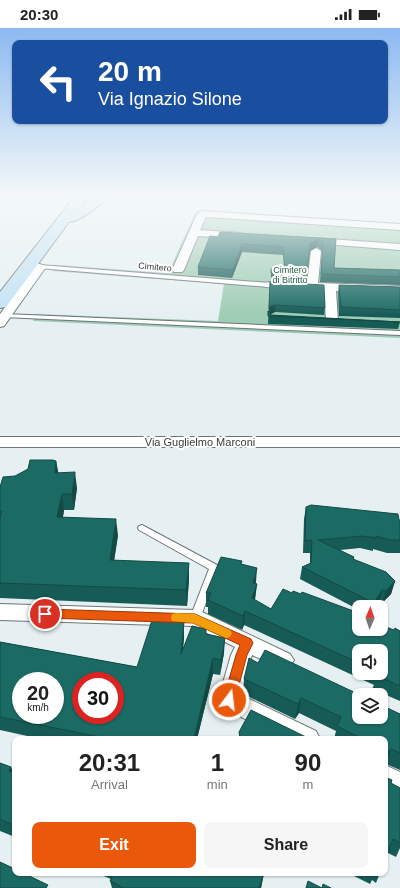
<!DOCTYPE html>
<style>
:root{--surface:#fff;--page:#f6f6f6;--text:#222;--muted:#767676;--accent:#ea580c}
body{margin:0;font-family:Helvetica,sans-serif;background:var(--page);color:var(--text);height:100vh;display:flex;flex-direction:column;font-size:15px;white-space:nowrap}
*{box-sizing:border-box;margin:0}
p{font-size:13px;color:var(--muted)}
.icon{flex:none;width:22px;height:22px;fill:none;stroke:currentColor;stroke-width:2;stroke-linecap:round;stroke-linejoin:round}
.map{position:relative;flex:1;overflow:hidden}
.details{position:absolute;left:12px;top:708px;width:376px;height:140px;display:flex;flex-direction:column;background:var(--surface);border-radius:8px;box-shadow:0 1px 3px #0004}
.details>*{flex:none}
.guide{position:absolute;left:12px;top:12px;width:376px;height:84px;border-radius:8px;box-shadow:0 1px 3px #0004;background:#1a4fa0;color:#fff;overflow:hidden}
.needle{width:26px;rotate:2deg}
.controls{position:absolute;left:352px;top:572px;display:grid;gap:8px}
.controls a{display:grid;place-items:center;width:36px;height:36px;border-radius:8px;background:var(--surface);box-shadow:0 1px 3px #0004;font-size:20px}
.speed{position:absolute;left:12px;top:644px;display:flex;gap:8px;font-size:20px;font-weight:700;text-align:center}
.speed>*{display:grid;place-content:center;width:52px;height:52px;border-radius:50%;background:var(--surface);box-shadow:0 1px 3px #0004;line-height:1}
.speed small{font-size:10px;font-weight:400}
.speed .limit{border:6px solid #d22;background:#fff;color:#111}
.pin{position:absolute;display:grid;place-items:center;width:34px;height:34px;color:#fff;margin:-17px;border:2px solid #fff;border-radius:50%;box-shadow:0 1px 4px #0007}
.me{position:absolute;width:44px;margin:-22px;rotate:15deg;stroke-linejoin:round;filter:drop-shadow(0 0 3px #0008)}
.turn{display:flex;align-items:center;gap:14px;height:84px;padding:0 20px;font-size:18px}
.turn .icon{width:52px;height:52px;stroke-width:2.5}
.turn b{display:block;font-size:28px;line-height:34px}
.eta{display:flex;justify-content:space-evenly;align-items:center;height:68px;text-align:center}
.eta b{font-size:24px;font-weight:800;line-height:28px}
.cta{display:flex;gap:8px;margin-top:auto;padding:8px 20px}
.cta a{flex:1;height:46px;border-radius:8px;background:var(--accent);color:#fff;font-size:16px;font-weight:800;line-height:46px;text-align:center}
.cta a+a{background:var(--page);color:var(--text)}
.status{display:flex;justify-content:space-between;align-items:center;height:28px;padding:0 20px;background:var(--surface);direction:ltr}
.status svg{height:11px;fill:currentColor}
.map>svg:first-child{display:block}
</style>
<div class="status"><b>20:30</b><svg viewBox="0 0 49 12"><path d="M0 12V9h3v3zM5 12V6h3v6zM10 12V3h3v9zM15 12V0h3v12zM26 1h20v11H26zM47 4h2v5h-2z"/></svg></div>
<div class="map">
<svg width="400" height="860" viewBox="0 0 400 860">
<rect width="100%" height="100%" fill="#e6f0f2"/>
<path fill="#9fccb4" d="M196,183l204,13v114l-367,-17 1,-7 184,7 6,-37 -172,-13 3,-6 113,8z"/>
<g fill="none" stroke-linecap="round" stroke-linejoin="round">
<defs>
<path id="lane" d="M40,237l229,18 3,2 -3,2 -231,-19 -1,-1z
M5,286l395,17v4l-397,-18 -1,-1z
M142,497l75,40 2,3 -20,53 -4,1 -4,-1 -1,-3 19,-49 -70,-39 -1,-2 1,-2z"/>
<path id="street" d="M202,183l198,13v6l-194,-13 -6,13 41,3 5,3 -5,3 -43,-3 -14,34 -2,2h-8l-2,-2 25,-56z
M315,210l85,6v6l-89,-7 -1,-2 1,-2z
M316,220l5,3 -3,32 82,3v8l-64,-3 2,30 -2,3h-8l-2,-3 -2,-30 -59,-4 -2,-2 2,-2 4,-1 38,1 4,-32z
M28,235l12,1 6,3 -42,59 -4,1v-13l32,-44 -8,-2 -2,-2z
M0,409h400v10h-400z
M0,576l195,6 7,2 88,42 4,6 -4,6 -7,3 -31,-14 -11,40 75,36 4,8h-35l-64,-32 -3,-7 13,-45 4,-8 -42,-21 -193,-6z
M385,737l15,7v24l-15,-7z"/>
<path id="secondary" d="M75,168h12l-7,11 14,-11h14c-6,9 -29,26 -39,26l-63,85 -6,1v-16z"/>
</defs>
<use href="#lane" stroke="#6d7577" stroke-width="2"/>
<use href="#street" stroke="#6d7577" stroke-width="2"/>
<use href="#secondary" stroke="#6d7577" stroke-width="2"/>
<use href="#lane" fill="#fff" fill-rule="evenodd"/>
<use href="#street" fill="#fff" fill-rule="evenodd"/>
<use href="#secondary" fill="#c3e2f3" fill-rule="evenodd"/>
</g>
<path fill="#175b56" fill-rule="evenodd" d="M218,209l118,2 -2,29 66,2v15l-80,-3 2,-31 -5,-4 -7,4 -4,30h-35v-12l13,-1 -1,-13 -41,-3 -10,26 -34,-3v-8z
M270,254l55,26 -1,7 -49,-3 -4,2v1l129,7 -2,7 -130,-5z
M339,257l61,2v31l-61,-2 -1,-23z
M56,433l2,12 19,15 -3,22h-10l-1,7 55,18 -4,25 75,19 -2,27 -187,-8v-111l15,-11z
M306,479l94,13v33h-13l-14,-4v2l-13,-3 -20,2 14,7 -1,3 42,21 -4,13 -9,9h-3l-3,4h-17v3l-59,-31 2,-12 8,-3v-11h-7l1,-34z
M242,536l13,19 2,1 -2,16 16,9 88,20 41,2v70l-28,-12 2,-4 -130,-60 -2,5 -34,-16v-7h-2v-14zM359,623l22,22h-22z
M206,601v5l18,19 -4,22 -7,-1 -16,65h-156l-41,-9v-88l137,25 47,-29 -1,10z
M258,635l142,51v56l-14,-6h-1v-25h-51l2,-8 -37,-18 -4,6 -52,-25 1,-15z
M239,704l71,7h-71z
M0,735l11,4 2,6h2v64l-15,-6z
M391,755l9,5v60l-4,9 -8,-4z
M96,845h168l-3,15h-149l-2,-7 1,-2z
M352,845h28l-4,10 -4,-3 -2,4 -18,-9z"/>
<path fill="#134a46" d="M318,211l-1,8 -7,4 -4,30 4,-38z
M242,216v8l-10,26 1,-8z
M276,277l-1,7 -4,2 -3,3 1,-8 2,-3z
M56,433l3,15 -4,-3z
M75,444l2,16 -3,22 -2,-16z
M62,466l2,16 -4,23 -3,-16z
M116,491l2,16 -6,40 -2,-15z
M189,535v16l-2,27 -1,-16z
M257,540l-1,14 -4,15 1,-14z
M395,553l-4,13 -9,9 4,-12z
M257,556l-2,14 -4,14 1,-14z
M382,562l-3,13 -3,4h-3l1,-4z
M245,583l-1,14 -2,5 1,-14z
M184,594v16l-3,31v-15z
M225,610l-1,15 -4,22 1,-15z
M213,630v16l-16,65h-3z
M301,670l-2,15 -4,6 3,-15z
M391,721l-5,15h-1v-2l4,-11z
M11,739l4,11 -6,-7z
M264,845l-3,15h-2z"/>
<path fill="#1b6a64" stroke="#134a46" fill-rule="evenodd" d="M220,204l116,7 -2,29 66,2v7l-79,-3 2,-31 -5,-4 -8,4 -3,31 -36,-1v-4l14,-1 -2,-21 -41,-3 -9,26 -35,-3 12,-31 8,1z
M270,254l54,3 1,23 -49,-3 -5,1 -2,3z
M339,257l61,2v23l-59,-3z
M268,283l3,4 129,7 -132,-6z
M30,432h23l3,1 -1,12 20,-1 -3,22h-10l-5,23 59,2 -6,41 79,3 -3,27 -186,-7v-65l2,-7h-2v-24l3,-10 12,-1 13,-7z
M311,477l87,9 1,6h1v20h-10l-14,-4v2l-13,-2 -45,4 36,17 -1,2 33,13 9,9 -9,10 -4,-1 -8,13 -72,-36 9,-4 1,-23 -7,1 1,-34z
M221,529l21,4 -1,3 16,4 -4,15 4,1 -5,14 19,11 12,-20 9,4 1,-2 8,3 1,-2 57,21v16h22v-4l13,5 1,-2 5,3v55l-24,-11 1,-2h4v-22h-22v12l-114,-52 -2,5 -35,-16 3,-7h-5z
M153,589l31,5 -3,32 11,-28 14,3v5l19,4 -4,22 -8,-2 -19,81h-84l-110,-22v-75l137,25zM21,653h34v34h-34zM81,653h34v34h-34z
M265,622l95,45h-1v22h22v-12l19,9v39l-9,-4 -2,2 -4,-1v-11h-22l-26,-13 4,-9 -40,-19 -3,6 -54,-25 5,-21 9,5z
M251,682l59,29h-67l-3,-2 -1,-5z
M0,735l11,4 -2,4 6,2v53l-15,-7z
M385,749l7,3 -1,3 9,5v55l-7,-4 -8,21z
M0,834l15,7v4h8l25,12 -2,3h-46z
M114,845h150l-5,15h-135l-14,-7z
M308,853l14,7h-16z
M323,856l8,4h-9z"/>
<linearGradient id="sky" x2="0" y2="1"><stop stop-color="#8cb9f1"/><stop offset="0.58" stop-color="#f4f8f9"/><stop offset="1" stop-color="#f4f8f9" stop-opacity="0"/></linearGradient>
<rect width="400" height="288" fill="url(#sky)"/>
<path fill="#ea580c" stroke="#983908" d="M45,581l150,5 56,25 2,4 -6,12 -13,49 -5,2 -4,-2 -2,-4 13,-45 4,-10 -47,-22 -148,-5 -4,-1 -2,-3 2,-4z"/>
<path fill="#f59e0b" d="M176,585l19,1 35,16 2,3 -2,4 -4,1 -33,-15 -21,-2 -1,-3 1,-4z"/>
<g text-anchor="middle" stroke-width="4" stroke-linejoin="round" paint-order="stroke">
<g font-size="9" fill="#373b3c" stroke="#fff">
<text transform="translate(155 239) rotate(5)" y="3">Cimitero</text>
</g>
<g font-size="9" fill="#255d44" stroke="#fff">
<text x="290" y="245">Cimitero<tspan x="290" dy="10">di Bitritto</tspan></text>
</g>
<g font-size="11" fill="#373b3c" stroke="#fff">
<text x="200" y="418">Via Guglielmo Marconi</text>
</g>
</g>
</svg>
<div class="controls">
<a><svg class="needle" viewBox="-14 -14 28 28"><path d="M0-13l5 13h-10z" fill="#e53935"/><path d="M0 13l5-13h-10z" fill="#767676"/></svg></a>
<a><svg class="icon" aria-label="sound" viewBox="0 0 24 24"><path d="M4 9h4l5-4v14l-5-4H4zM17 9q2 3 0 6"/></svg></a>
<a><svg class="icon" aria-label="layers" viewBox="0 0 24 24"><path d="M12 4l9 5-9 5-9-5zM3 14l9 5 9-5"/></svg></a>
</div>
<div class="speed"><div>20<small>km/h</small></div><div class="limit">30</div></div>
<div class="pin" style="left:45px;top:586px;background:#d93025"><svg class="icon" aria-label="arrive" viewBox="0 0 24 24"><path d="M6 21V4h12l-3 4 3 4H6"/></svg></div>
<svg class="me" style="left:229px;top:672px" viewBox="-20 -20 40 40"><circle r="17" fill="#ea580c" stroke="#fff" stroke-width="3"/><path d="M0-11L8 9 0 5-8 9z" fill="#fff"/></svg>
<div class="guide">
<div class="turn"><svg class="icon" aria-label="left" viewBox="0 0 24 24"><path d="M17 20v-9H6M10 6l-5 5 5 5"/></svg><div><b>20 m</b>Via Ignazio Silone</div></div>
</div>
<section class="details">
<div class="eta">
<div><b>20:31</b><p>Arrival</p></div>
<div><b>1</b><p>min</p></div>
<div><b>90</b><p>m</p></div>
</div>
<div class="cta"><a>Exit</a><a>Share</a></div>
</section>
</div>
